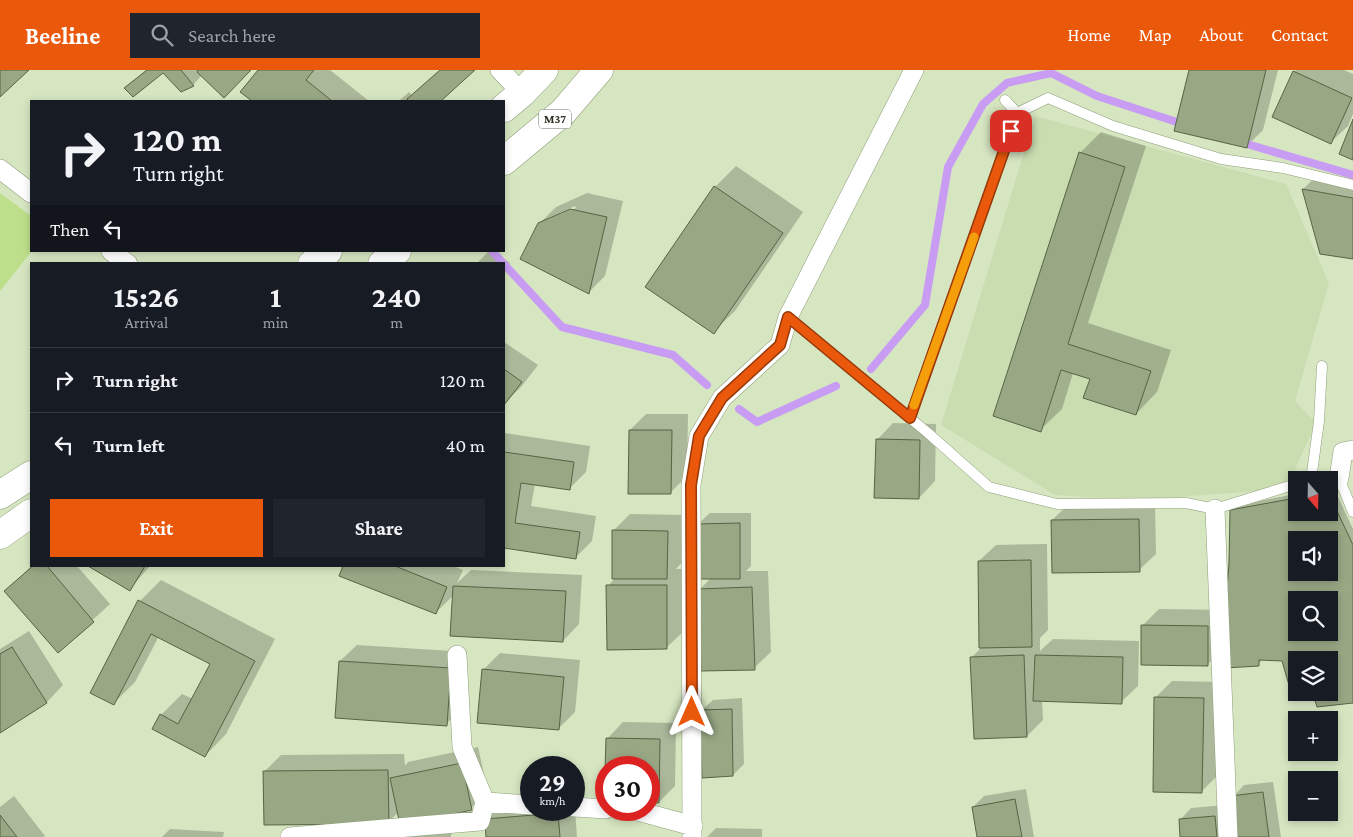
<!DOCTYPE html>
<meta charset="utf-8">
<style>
:root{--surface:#171b24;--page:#20242c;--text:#f1f3f6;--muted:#9ea1a6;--line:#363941;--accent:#ea580c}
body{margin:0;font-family:"Crimson Pro",serif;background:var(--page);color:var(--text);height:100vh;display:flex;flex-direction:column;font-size:19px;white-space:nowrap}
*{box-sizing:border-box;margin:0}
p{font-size:16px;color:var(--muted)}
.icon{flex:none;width:28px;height:28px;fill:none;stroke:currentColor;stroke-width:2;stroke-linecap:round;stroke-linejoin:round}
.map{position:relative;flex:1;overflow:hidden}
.side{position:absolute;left:30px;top:192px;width:475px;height:305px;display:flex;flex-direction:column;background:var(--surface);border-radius:0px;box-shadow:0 2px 8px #0003}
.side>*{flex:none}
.hud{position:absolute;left:30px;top:30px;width:475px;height:152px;border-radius:0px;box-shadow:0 2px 8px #0003;background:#171b24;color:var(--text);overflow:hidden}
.needle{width:32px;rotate:160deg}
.controls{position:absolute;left:1288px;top:401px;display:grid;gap:10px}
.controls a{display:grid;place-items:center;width:50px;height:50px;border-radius:0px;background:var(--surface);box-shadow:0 2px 8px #0003;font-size:25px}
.speed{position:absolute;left:520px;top:686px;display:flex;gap:10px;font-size:25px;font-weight:700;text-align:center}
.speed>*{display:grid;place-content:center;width:65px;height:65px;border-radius:50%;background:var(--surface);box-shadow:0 2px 8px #0003;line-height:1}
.speed small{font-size:12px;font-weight:400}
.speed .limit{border:8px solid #d22;background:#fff;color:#111}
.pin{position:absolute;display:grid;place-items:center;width:42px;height:42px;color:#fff;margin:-21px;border-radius:10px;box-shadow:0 2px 8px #0006}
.me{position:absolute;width:55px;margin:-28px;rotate:0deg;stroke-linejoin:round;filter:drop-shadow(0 0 4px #0008)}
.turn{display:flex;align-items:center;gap:18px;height:105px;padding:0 20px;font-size:22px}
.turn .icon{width:65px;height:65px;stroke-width:2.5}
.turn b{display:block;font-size:35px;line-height:42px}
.then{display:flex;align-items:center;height:48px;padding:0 20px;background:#0003;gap:10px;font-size:19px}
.eta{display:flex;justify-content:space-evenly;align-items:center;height:85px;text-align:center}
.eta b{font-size:30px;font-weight:700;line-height:35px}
.button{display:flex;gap:10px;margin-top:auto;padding:10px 20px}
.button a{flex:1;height:58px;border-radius:0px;background:var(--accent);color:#fff;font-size:20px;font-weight:700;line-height:58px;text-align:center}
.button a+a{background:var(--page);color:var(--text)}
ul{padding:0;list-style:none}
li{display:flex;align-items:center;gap:15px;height:65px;padding:0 20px;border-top:1px solid var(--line)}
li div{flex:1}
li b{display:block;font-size:19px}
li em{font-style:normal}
header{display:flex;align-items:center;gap:30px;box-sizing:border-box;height:70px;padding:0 25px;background:var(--accent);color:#fff}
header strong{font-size:24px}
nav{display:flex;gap:28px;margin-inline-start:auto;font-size:18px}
.search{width:350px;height:45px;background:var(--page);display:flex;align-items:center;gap:12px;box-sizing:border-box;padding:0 18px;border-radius:0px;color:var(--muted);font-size:19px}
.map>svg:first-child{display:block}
</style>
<header>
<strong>Beeline</strong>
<div class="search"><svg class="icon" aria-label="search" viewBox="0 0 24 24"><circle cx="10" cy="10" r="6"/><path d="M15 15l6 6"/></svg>Search here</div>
<nav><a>Home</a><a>Map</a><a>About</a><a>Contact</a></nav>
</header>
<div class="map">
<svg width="1353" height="767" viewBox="0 0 1353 767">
<rect width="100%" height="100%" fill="#d6e6c1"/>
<path fill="#caddb1" d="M1035,46l251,68 43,99 -34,118 21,22 -30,66 -150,11 -81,-5 -114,-70z"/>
<path fill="#bddf8b" d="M0,123l31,23 1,35 -32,40z"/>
<path fill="#0003" fill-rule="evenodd" d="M146,0h104l-48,5 -9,10 -30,-14 -37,17z
M260,0h70l39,31h-115l-12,-9z
M440,0h34l-35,31h-40l10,-9 4,4z
M1190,0h88l-15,60 -17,17z
M1296,0h48l9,4v40l-5,12 -17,16 -37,-70z
M1101,62l45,14 -58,177 83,27 -14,42 -21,22 -45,-35 -18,-6 -11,36 -22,21 40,-277z
M736,96l67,46 -68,99 -22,21 2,-145z
M1320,103l33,6v78l-32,-5 -18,-63z
M587,123l36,8 -18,75 -16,16 -50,-68 17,-17zM575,136l1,2 -28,13v-3z
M489,181h4l17,12 -6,9v-8h-28z
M504,272l34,23 -17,22 -17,17z
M646,344h42l-1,62 -17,17 -40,-63z
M893,353l43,1 -1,57 -16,17 -42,-58z
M504,363l86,13 -4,26 -17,17 -34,-5 -4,22 65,10 -4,25 -16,16 -72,-11z
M1329,418h5l19,41v173l-38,-6 -21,2 -11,-39h-20l-5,5 -32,-18 -18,18 -66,-38 17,-17 67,1 5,-100 6,-5 59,-11v18h33zM1296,470h33v32h-33zM1296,530h33v32h-33zM1296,590h33v32h-33z
M1155,433l1,51 -17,16 -87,-50 17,-16z
M710,443h41v53l-5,5h22l3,81 -17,16 -54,-79 11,-11 -13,-54z
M630,444l54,1 -1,46 -7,8h7l1,62 -17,16 -59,-61 8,-9 -3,-46z
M1047,474l1,86 -8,8v13l13,-12 86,2 -1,45 -17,16 -79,-2 1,20 -16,16 -56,-78 9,-9 -1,-88 17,-16z
M31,496h46l33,38 -52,48 -52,-61z
M90,496h60l-20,23z
M344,496h109l10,4 -6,13 14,-13 111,5 -3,49 -16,17 -109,-46 -19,18z
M161,510l114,59 -49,95 -21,22 -44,-41 21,-21 11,5 18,-36 -52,-27 -24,46 -21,21 26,-102z
M29,561l34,54 -16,17 -47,29v-82z
M357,575l110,7 -4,56 -17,16 -106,-63z
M500,583l80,7 -5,52 -17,17 -75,-59z
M1172,611l48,1 -2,93 -16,16 -47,-93z
M742,628l2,66 -11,11 -32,-64 12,-11z
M623,652l53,1 -1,63 -16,16h-10v-34l-42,-29z
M478,677l10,45 -17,16 -63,14 44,2 -1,13h-61l14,-15 -5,-10 -11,10 -123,-51 16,-16 123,-1 1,12 3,-4z
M1273,712l8,55h-43l-5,-40 11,-12z
M1026,719l8,48h-56l-5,-30 11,-11z
M14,726l31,40 -1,1h-44v-30z
M574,727l3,40h-90l-1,-18 16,-17 29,8h43z
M1226,735l3,32h-47l-2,-17 11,-12z
M716,758l46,1v8h-55z
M170,759l54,3 -1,5h-61z"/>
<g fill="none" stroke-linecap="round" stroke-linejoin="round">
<path stroke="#c89cf3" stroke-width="8" d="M1240,72l113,33
M492,181l70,76 111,28 34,30
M871,299l54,-64 23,-138 35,-63 24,-21 44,-10 46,23 89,29
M739,339l18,13 79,-36"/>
</g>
<path fill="#98a784" stroke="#566443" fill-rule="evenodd" d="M0,0h29l-29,27z
M147,0h34l13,16 -13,6 -18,-19 -30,24 -9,-9z
M198,0h53l-27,28 -27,-26z
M258,0h56l-8,10 26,21h-80l-12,-9z
M440,0h35l-34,31h-32l-2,-2z
M1189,0h77l-19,78 -73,-17z
M1293,1l59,27 -21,46 -59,-27z
M1353,49v41l-14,-6z
M1079,82l46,15 -57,177 83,27 -15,44 -53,-17 7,-19 -29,-9 -20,62 -48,-16z
M714,116l69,47 -69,101 -69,-47z
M1302,119l51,9v61l-33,-5z
M570,139l37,8 -18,77 -69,-35 18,-36z
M504,299l18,13 -18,23z
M629,360h43l-1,64h-43z
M876,369l44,1 -1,59 -45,-1z
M504,382l70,10 -4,28 -49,-7 -6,40 65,9 -4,27 -72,-11z
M1329,424l24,51v158l-36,4 -3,-10 -21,2 -11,-38 -23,-1v6l-34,2 -1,-48 5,-55 1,-55 66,-12v14h33zM1296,470h33v32h-33zM1296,530h33v32h-33zM1296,590h33v32h-33z
M1139,449l1,53 -88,1 -1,-53z
M740,453v56h-43v-55z
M612,460l56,1 -1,48h-55z
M1031,490l1,87 -53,1 -1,-87z
M33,496h14l47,56 -36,31 -54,-62z
M88,496h57l-15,25z
M343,496h52l52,21 -11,27 -97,-38z
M606,515h61v64l-60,1z
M453,516l113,5 -3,51 -113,-6z
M752,517l3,83 -54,1 -3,-82z
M138,530l117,61 -50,96 -53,-28 8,-15 18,10 32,-60 -59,-30 -37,71 -24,-12z
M1141,555l67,1v40l-67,-1z
M12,577l35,56 -47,30v-79z
M1024,585l3,82 -53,2 -4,-82z
M1035,585l88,2 -1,47 -89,-3z
M339,591l112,7 -4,58 -112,-8z
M482,599l82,8 -5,53 -82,-7z
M1154,627l50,1 -2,95 -49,-1z
M732,639l1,67 -31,2 -2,-68z
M606,668l54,1 -1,64h-10v-35h-43v35h-2z
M462,693l10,47 -72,15 -10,-47z
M388,700l1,54 -125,1 -1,-54z
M1263,722l6,45h-32l-6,-41z
M1015,729l7,38h-45l-5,-30z
M558,743l2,24h-74l-1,-18z
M0,745l17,22h-17z
M1215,746l2,21h-37l-1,-18z"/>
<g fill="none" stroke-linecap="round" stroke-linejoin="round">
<defs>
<path id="service" d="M1017,43l31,-15 65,28 108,33 62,9 70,17
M788,247l140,116 61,54 68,17 129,-1 29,6 81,-25
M910,348l107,-305 -12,-13
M1309,410l30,-2 14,34
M1311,410l8,-59 3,-55"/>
<path id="minor" d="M500,0l22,23
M0,99l31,24
M111,181l17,13
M1339,408l4,-26 10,-2
M1215,439l13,328
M457,585l5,92 23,55
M574,737l32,2
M619,740l19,1 55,15
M290,767l190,-16 5,-19 46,3
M692,767l-1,-352 8,-49 23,-38 58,-53 8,-28 126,-247"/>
<path id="primary" d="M504,38l18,-15 22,-23
M504,91l59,-49 36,-42
M312,194l16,-13
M382,194l15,-13
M0,425l31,-20
M0,465l31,-22"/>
</defs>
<use href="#service" stroke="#8f9e7a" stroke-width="11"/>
<use href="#minor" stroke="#8f9e7a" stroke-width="20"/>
<use href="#primary" stroke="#8f9e7a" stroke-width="29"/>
<use href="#service" stroke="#fff" stroke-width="10"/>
<use href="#minor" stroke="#fff" stroke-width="19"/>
<use href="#primary" stroke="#fff" stroke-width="28"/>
</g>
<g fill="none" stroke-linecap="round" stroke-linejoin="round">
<defs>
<path id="route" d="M692,642l-1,-227 8,-49 23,-38 58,-53 8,-28 122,101 101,-287"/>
</defs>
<use href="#route" stroke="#983908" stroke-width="12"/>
<use href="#route" stroke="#ea580c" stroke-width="9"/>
<path stroke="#f59e0b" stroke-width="9" d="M914,335l60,-168"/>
</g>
<g text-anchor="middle" stroke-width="4" stroke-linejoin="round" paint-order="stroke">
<rect fill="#fff" stroke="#686d63" stroke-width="1" x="539" y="39.5" width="32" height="19" rx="4"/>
<g font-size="12" font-weight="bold" fill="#282e20">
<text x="555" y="53">M37</text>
</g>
</g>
</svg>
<div class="controls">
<a><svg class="needle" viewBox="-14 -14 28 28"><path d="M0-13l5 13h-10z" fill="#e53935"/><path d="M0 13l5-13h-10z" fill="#9ea1a6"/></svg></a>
<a><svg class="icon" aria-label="sound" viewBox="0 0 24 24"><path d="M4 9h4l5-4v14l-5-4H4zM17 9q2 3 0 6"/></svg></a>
<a><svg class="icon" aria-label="search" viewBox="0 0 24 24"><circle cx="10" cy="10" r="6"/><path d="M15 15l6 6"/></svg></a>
<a><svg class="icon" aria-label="layers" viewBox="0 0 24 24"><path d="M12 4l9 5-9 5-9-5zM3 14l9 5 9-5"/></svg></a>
<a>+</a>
<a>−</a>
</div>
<div class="speed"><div>29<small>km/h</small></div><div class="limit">30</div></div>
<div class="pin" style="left:1011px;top:61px;background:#d93025"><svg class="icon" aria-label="arrive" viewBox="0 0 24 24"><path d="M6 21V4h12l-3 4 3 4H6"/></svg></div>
<svg class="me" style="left:692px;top:642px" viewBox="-20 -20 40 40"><path d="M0-17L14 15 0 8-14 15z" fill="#ea580c" stroke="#fff" stroke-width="4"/></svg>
<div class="hud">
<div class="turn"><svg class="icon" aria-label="right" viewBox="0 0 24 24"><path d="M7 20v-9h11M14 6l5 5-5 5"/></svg><div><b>120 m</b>Turn right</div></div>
<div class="then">Then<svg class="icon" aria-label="left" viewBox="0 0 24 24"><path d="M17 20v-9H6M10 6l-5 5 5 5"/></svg></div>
</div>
<section class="side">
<div class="eta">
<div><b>15:26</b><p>Arrival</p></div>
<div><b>1</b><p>min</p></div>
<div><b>240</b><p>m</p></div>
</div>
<ul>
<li><svg class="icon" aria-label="right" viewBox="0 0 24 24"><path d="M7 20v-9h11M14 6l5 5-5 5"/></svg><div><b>Turn right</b></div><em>120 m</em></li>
<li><svg class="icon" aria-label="left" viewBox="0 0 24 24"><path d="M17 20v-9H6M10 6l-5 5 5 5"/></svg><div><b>Turn left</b></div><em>40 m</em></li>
</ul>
<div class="button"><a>Exit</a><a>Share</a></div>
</section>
</div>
